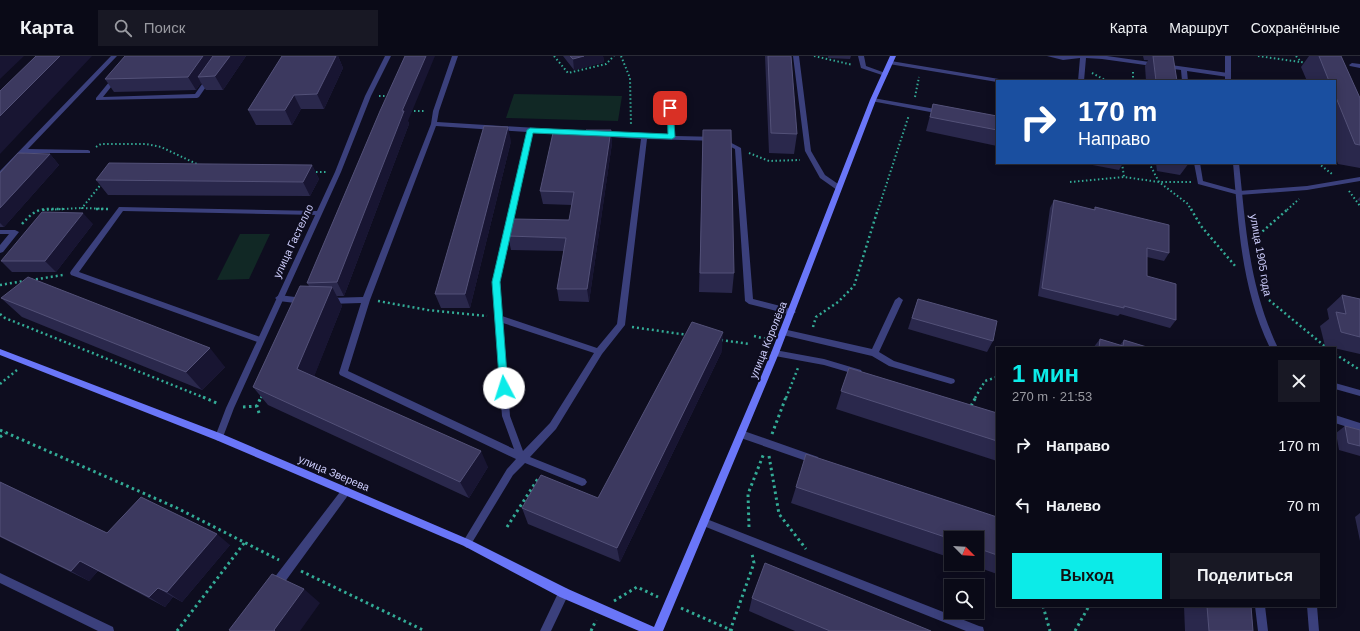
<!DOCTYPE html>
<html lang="ru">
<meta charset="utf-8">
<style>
:root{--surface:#0a0a17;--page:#181824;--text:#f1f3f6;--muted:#999aa1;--line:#2a2b36;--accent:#0cebe8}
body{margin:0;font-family:Helvetica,sans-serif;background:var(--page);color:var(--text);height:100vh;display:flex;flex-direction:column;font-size:15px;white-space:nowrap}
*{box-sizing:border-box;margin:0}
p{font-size:13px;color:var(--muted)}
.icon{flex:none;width:22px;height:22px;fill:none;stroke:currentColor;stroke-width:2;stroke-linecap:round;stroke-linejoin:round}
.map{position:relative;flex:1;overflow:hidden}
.sheet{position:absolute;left:996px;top:291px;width:340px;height:260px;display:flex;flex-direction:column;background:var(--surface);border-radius:0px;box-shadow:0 2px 10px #0003,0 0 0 1px var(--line)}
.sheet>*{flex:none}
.top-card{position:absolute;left:996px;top:24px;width:340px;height:84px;border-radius:0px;box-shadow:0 2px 10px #0003,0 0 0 1px var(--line);background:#1a4fa0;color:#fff;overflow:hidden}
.needle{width:26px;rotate:114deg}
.fabs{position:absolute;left:944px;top:475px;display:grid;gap:8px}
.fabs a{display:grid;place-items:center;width:40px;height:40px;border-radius:0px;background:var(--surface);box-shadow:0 2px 10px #0003,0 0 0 1px var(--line);font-size:20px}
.pin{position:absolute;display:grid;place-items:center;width:34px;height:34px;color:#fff;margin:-17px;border-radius:8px;box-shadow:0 2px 6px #0006}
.me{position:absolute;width:44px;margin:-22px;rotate:355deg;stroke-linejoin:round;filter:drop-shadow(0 0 3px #0008)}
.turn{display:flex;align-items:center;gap:14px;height:84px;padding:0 16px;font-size:18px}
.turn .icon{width:52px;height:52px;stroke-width:2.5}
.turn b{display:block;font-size:28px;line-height:34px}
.round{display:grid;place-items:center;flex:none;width:42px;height:42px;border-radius:0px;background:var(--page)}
.headline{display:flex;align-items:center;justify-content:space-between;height:68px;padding:0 16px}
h1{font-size:24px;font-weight:800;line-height:30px;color:var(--accent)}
.cta{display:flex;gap:8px;margin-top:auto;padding:8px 16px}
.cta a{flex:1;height:46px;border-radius:0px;background:var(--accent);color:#111;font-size:16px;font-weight:800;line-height:46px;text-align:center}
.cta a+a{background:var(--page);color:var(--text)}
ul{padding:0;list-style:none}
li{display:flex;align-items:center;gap:12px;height:60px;padding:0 16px}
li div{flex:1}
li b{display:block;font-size:15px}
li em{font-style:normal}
header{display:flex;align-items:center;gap:24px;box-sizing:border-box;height:56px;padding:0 20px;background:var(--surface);border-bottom:1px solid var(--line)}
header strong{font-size:19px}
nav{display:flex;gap:22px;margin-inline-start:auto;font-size:14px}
.search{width:280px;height:36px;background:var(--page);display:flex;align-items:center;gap:10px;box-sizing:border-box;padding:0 14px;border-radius:0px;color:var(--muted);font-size:15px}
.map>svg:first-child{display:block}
</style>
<header>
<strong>Карта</strong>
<div class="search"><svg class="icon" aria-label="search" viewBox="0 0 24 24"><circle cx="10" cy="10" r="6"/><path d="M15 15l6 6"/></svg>Поиск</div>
<nav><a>Карта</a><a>Маршрут</a><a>Сохранённые</a></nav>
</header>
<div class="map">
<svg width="1360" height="575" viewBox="0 0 1360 575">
<rect width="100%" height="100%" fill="#0e0d1f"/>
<path fill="#112825" d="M514,38l108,2 -4,25 -112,-3z
M240,178h30l-21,45 -32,1z"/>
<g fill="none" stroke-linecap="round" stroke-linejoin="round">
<path stroke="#33ab96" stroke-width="2" stroke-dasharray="1.5 2.5" stroke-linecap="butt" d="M554,0l14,17 38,-9 8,-8
M621,0l9,22 1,48
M814,0l39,9
M1258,0l42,6
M1296,0l5,6 5,1
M1133,16v9
M1092,17l15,8
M379,40h11
M915,41l4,-20
M410,55h15
M96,91l5,-3h45l15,3 38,18
M749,97l20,8 31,-1
M1122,107l2,14
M1149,107l10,19 29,22 3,6
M1318,107l14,11
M312,116h15
M1070,126l54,-5 35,5h32
M102,127l-20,25 26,1
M1349,135l11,15
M43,154l39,-2
M878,154l31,-95
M1287,154l12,-11"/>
<path stroke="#33ab96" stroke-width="2.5" stroke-dasharray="2 3" stroke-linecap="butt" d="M96,153h12
M1191,153l10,17 35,41
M22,168c15,-17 19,-15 41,-15
M1255,182l33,-29
M31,224l32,-5
M0,229l24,-4
M1269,244l58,48
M378,245l50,9 59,6
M0,258l5,4 200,80
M632,271l56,8
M813,271l3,-10 22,-15 16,-16 24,-77
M754,280l12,3
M721,284l29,4
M1335,298l25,16
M0,328l17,-14
M261,342l2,-4
M786,342l12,-30
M975,342l10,-17 12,-4"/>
<path stroke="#33ab96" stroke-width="3" stroke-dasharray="2.5 3.5" stroke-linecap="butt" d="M203,341l16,7
M971,350l5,-9
M243,351l14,-1
M259,357l-2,-7 4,-9
M0,374l177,78 102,52
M772,378l14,-37
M0,381l5,-4
M769,400l10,58 27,35
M507,471l32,-50
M749,471l-1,-33 16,-41
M301,515l124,60
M614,545l23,-14 21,10
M1043,550l7,25
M681,552l52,23
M177,575l68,-89
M591,575l5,-11
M730,575l24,-68 -2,-9
M1075,575l14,-25"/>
<path fill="#3b407c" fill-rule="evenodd" d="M111,0h6l-89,93 60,1 2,1v2h-65l-23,24h-2v-6z
M452,0h6l-19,55 -2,11 232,14 -3,-42 1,-1h4l4,43 45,1 21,11 12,151 39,10 4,3 -4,3 -43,-11 -4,-3 -10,-152 -16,-8 -72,-2 -22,186 -23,29 -46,75 -26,28 55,22 2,3 -2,3 -3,1 -57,-23 -12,12 -43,71 -3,2 -3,-2 -2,-3 2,-3 43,-71 9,-10 -176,-84 -1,-2 22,-70 -33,1 -4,-3 4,-3 35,-1 68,-173 2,-13zM436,70l91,6 -35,150 10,134 12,33 -166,-78 22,-71zM533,76l108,7 -24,185 -20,24 -95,-32 -2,-34zM503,267l91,30 -44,70 -27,28 -13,-35z
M793,0h6l12,95 14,24 16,11v4h-4l-17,-12 -15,-27z
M858,0h6l2,10 22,8 -3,2 -24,-8z
M1047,0h60l121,17 3,2 -3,2 -41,-6 1,10h-6l-1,-11 -79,-11 -16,-1 -2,23h-6l2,-23 -17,2z
M891,5l108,18 3,2h-5v1l-108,-18v-2z
M1352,7l8,1v4l-10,-2 -1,-1z
M116,19l3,2 -16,20 92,-3 12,-17 5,1 -13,19 -2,1 -101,2v-2l18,-22z
M873,42l68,12 3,2 -3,2 -70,-13v-2z
M1194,107h6l3,18 36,10 68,-5 53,-9v4l-53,9 -68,5 -41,-11z
M119,151l199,4 3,2 -3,2 -195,-4 -44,61 184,66 1,2 -1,2 -3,1 -189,-68 -1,-2 1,-2z
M0,174h15l4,2 -16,20 -3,1v-8l9,-11h-9z
M279,239l24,3 4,3 -4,3 -24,-3 -4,-3z
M899,241l4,3 -24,52 15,9 60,18 1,2 -1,2 -3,1 -62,-18 -17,-10 -89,-21 -3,-1 -1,-2 1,-2 3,-1 89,20 23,-49z
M775,294l49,9 37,11 1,2 -1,2 -3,1 -34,-10 -49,-9 -3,-1 -1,-2 1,-2z
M1335,327l25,7v6l-25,-7z
M1335,359l25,8v8l-25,-8z
M741,374l77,27 1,3 -1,3 -3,1 -77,-27 -1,-3 1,-3z
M346,431l3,1 2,3 -2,3 -70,96 -4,1 -4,-1 -1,-4 1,-4 72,-94z
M704,462l275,108 4,1 1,4h-18l-265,-106 -2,-3 2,-3z
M0,517l113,54 1,4h-16l-98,-48z
M564,532l4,1 1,4 -18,38h-11l20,-42z
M1255,550h10l3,25h-10z"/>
<path fill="#3b407c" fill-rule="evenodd" d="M385,0h6l-20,40 -30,76 -107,236 -11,29 -1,3 -3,1 -3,-1 -1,-3 11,-29 109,-236 30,-76z
M1225,0h6v25h-6z
M1233,107h6c7,66 10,124 39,185h-8c-29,-61 -31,-119 -37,-185z
M1307,550h10l2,25h-10z"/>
<path fill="#6a76f8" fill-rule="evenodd" d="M890,0h6l-20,44 -97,253 -116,278h-24l-79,-34 -96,-51 -248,-106 -216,-85v-6l222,85 248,106 98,49 86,38 117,-274 99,-253z"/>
</g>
<path fill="#2a284c" d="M125,0h121l-23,34h-17l-5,-7 -5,7 -82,2 -9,-13z
M282,0h56l5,12 -19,41h-23l-9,16h-36l-8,-15z
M563,0h40l1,6 -30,8z
M765,0h26l6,78 -3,20 -25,-1z
M828,0h23l-1,3 -22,-1z
M1143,0h30l4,25h-31l-1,-15 3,-6h-4z
M1309,0h32l19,42v70l-22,-4 -3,-8v-75h-28l-6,-14z
M933,48l64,12v30l-71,-15z
M408,65l1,3 -65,172h-7l5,10 -28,70 174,91 -19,31 -201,-93 -15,-18 56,-101 -2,-3z
M611,74l1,13 -23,159 -30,-1 -2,-12 7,-38 -53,-1 -3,-14 61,-16 3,-15 -29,-1 -3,-13 45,-58z
M703,74l31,143 -2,20 -33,-1z
M511,85l-41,167h-29l-6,-14z
M50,98l9,11 -55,62h-4v-54z
M1082,107h41l-4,7z
M1156,107h33l-9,12 -23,-4z
M312,109l7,14 -9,17 -202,-1 -12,-15z
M1360,141v4l-3,-1z
M1054,144l40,10 1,-3 74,46 -5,8 -17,-4v19l29,44 -6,8 -50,-14 -2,2 -80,-20 12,-88z
M93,168l-37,48h-44l-11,-11z
M1342,239l18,4v55l-35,-8 -5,-20 9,-7 -2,-10z
M1,242l224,69 -23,23 -180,-73z
M918,243l75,42 -6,11 -79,-23 6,-19z
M1100,283l20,6 4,-5 26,8h-57z
M722,295l-102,211 -92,-38 -6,-16 76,-10z
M849,312l148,45v48l-161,-52z
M1345,370l15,4v26l-21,-6 -3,-17z
M0,426l107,51 123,12 -48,57 -9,-5 -8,10 -67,-36 -9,10 -89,-44z
M796,431l201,30v57l-28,-10h8v-26h-26v20l-160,-55z
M1360,457v28l-5,-24z
M752,542l179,33h-136l-46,-20z
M1184,550h67l2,25h-68z"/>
<path fill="#181532" d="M0,0h24l-24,23z
M60,0h32l-92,98v-38z
M203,0h17l-22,21 3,6 -5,7 -8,-13z
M230,0h16l-23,34 -8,-14z
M336,0h2l5,12 -19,41 -7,-15z
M426,0h9l-27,65 1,3 -65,172 -7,-14 65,-171z
M584,0h19l1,6 -30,8 -1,-11z
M294,39l7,14 -9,16 -7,-15z
M508,71l3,14 -41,167 -5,-14z
M611,74l1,13 -23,159 -2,-13z
M50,98l9,11 -55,62 -4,-4v-15z
M312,109l7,14 -9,17 -7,-14z
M83,157l10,11 -37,48 -11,-11z
M332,231l10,19 -32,81 -13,-18z
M723,276l-1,19 -102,211 -3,-14z
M210,292l15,19 -23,23 -16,-18z
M481,395l7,16 -19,31 -9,-16z
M217,478l13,11 -48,57 -15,-10z
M80,505l18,10 -9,10 -18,-10z
M158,532l15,9 -8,10 -16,-10z
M304,533l16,14 -20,28h-25l-1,-1z"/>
<path fill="#3c395f" stroke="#535178" d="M36,0h24l-60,60v-25z
M125,0h78l-15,21 -83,2z
M213,0h17l-15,20 -17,1z
M282,0h54l-19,38 -23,1 -9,15h-37z
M405,0h21l-24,55h2l-67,171 -30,1 73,-172z
M570,0h14l-11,3z
M768,0h23l6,78 -26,-1z
M1153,0h20l4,25h-21z
M1319,0h22l19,42v47l-5,-1 -20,-49v-14h-6z
M933,48l64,12v14l-67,-13z
M484,70l24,1 -43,167h-30z
M586,74h25l-24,159h-30l9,-51 -58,-2 5,-17 56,1 5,-28 -34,-1 13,-58h32z
M703,74h28l3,143h-34z
M18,97l32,1 -50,54v-35z
M109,107l203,2 -9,17 -207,-2z
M1054,144l41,10v-3l74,18v28l-22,-5v28l29,8v36l-52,-14v2l-82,-20z
M42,156l41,1 -38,48h-44z
M28,221l182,71 -24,24 -185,-74z
M300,230l32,1 -35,82 184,82 -21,31 -207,-95z
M1342,239l18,4v38l-19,-5 -5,-20 10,2z
M918,243l79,22 -4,20 -81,-23z
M692,266l31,10 -106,216 -95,-40 19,-33 57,23z
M1100,283l23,7 1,-6 26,8h-51z
M849,312l148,45v28l-156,-50z
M1345,370l15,4v16l-12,-3z
M806,398l191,63v38l-20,-7v-10h-26v1l-155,-52z
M0,426l107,51 34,-36 76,37 -50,58 -9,-4 -9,9 -69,-36 -9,10 -71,-35z
M765,507l166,68h-101l-78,-33z
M272,518l32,15 -30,41 1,1h-44l-2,-1z
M1207,550h44l2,25h-44z"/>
<path fill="#0cebe8" stroke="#089997" d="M667,50l6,2 2,29 -3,2 -139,-6 -33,149 8,106 -4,4 -4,-1 -8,-109 35,-152 3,-2 138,6z"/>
<g text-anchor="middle" stroke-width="4" stroke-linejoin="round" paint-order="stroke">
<g font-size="11" fill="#cecefd" stroke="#0e0d1f">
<text transform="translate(293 185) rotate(-65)" y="4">улица Гастелло</text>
<text transform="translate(1261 199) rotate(80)" y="4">улица 1905 года</text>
<text transform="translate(768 284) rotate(-68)" y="4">улица Королёва</text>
<text transform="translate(334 417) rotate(23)" y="4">улица Зверева</text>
</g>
</g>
</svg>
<div class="fabs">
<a><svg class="needle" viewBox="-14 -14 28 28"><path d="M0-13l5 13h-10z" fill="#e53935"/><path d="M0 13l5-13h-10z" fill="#999aa1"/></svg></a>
<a><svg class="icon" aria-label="search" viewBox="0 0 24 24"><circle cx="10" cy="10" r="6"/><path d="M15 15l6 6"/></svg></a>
</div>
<div class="pin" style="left:670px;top:52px;background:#d93025"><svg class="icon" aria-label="arrive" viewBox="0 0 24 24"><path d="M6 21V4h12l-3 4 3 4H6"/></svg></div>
<svg class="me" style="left:504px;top:332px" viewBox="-20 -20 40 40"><circle r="19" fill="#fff"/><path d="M0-13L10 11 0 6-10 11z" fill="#0cebe8"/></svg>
<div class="top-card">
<div class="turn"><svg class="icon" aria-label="right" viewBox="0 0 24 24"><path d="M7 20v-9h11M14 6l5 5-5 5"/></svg><div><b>170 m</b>Направо</div></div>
</div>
<section class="sheet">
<div class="headline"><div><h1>1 мин</h1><p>270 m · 21:53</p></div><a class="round"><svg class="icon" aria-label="close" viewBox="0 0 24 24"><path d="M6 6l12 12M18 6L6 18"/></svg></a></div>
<ul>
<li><svg class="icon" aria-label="right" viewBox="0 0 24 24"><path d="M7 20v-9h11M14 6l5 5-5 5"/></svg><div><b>Направо</b></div><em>170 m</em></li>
<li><svg class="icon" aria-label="left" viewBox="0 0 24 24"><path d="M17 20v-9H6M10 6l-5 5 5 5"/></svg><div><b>Налево</b></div><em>70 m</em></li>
</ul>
<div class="cta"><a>Выход</a><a>Поделиться</a></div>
</section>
</div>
